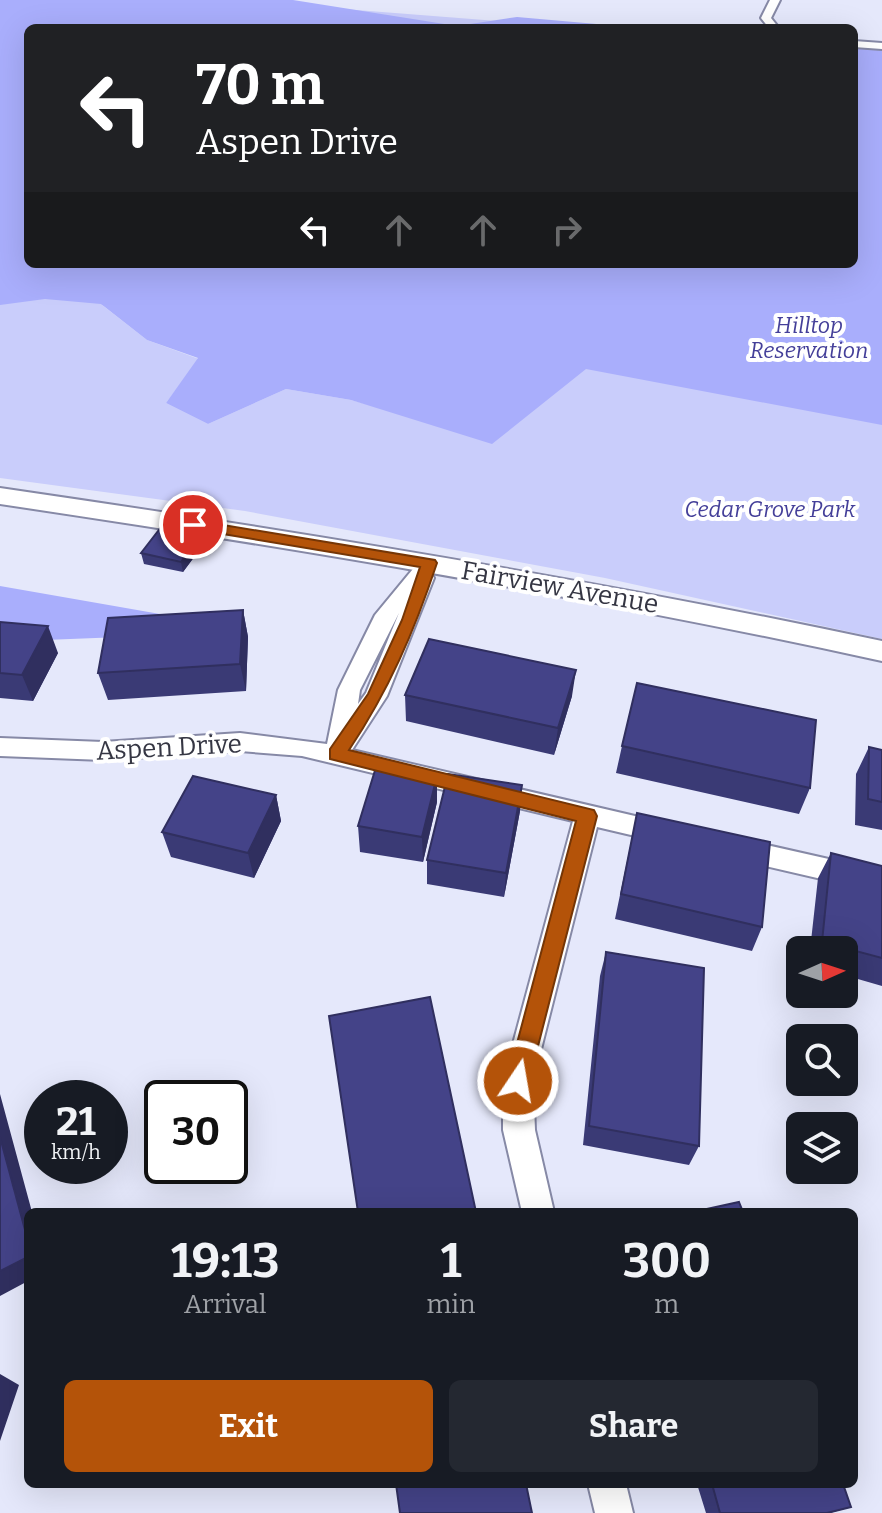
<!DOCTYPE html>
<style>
:root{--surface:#171b24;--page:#242831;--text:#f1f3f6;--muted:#9ea1a6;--accent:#b45309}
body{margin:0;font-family:Bitter,serif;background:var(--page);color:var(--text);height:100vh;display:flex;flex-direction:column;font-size:30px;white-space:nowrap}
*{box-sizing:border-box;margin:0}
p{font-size:26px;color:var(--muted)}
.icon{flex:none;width:44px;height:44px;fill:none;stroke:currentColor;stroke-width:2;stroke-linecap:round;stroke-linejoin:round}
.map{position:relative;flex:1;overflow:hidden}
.panel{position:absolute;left:24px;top:1208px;width:834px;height:280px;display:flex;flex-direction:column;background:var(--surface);border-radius:12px;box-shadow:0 8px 32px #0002}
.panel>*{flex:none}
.banner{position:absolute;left:24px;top:24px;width:834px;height:244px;border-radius:12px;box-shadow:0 8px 32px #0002;background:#202124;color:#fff;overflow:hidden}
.needle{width:52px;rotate:87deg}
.controls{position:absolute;left:786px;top:936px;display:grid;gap:16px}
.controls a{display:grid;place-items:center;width:72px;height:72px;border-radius:12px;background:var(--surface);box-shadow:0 8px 32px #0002;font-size:40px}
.speed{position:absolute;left:24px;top:1080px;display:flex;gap:16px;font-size:40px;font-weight:700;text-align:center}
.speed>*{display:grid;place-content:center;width:104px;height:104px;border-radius:50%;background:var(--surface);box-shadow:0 8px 32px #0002;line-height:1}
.speed small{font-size:20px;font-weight:400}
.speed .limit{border:4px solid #111;border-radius:12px;background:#fff;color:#111}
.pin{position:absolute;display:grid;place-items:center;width:68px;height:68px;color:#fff;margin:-34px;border:4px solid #fff;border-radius:50%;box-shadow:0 2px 8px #0007}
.me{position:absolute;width:88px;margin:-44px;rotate:12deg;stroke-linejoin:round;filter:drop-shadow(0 0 6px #0008)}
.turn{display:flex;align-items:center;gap:28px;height:168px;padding:0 40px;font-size:36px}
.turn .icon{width:104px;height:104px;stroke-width:2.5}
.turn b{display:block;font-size:56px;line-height:68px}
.lanes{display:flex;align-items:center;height:76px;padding:0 40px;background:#0003;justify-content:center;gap:40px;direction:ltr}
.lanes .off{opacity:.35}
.eta{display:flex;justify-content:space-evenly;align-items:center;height:136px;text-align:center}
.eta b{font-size:48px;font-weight:700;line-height:56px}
.button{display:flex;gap:16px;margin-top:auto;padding:16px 40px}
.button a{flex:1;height:92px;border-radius:12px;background:var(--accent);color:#fff;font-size:32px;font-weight:700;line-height:92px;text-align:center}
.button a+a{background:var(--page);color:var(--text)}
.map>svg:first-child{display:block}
</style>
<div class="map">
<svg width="882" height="1513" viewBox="0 0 882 1513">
<rect width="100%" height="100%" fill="#e5e8fb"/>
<path fill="#c9cdfb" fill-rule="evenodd" d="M0,0h227l362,28h-561v236h826l28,-213v588l-277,-61 -360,-67 -245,-33zM102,305l300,109 -51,-14 -65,-11 -78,35 -42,-21 33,-44 -52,-19z"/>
<path fill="#a9aefc" d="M0,0h293l164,26 60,-9 125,11h-614v236h826v-218l28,2v377l-296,-56 -94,75 -141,-44 -65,-11 -78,35 -42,-21 32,-45 -51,-18 -46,-36 -56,-5 -45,6z
M0,586l160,28 -14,22 -101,4 -45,-5z"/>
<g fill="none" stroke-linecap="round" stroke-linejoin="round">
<defs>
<path id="street" d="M770,0h10l-9,18 8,10h-10l-8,-10z
M854,41l28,2v6l-28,-2z
M429,556l10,7 -8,10 3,5 -47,118 -35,54 313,73 9,3 4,7 -4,7 -9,3 -68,-16 -64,254 2,49 19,82h-32l-19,-82v-49l70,-260 -271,-65 -62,-5 -137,9 -103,-4v-18l103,4 137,-9 87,11 11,-54 37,-75 47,-57zM399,613l-33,80 -8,11 2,-14z
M736,838l146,33v22l-155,-36 -4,-8 4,-8z
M588,1484h38l7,29h-38z"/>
<path id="secondary" d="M0,488c296,43 590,91 882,153v20c-292,-64 -586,-113 -882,-157z"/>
</defs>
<use href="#street" stroke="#8689a6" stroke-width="4"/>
<use href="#secondary" stroke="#8689a6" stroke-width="4"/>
<use href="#street" fill="#fff" fill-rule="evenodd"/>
<use href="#secondary" fill="#fff" fill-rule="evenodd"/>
</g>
<path fill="#3a3a75" d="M206,541l-23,31 -39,-8 -3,-11z
M243,610l5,27 -2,54 -138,9 -10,-27z
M0,622l58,31 -25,48 -33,-3z
M405,695l167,1 -18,59 -148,-34z
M622,746l188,42 -11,26 -183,-41z
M869,747l13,3v80l-27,-5 1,-51z
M276,795l5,26 -27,57 -83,-21 -9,-25z
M437,802l-14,60 -63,-10 -2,-26z
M520,811l-16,86 -77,-13v-24z
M637,813l125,114 -10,24 -137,-32z
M831,853l51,13v120l-38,-11v-25h-34l8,-72z
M606,952l93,194 -10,19 -106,-20 17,-169z
M697,1484h146l8,23 -21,6h-124z"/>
<path fill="#302f5f" d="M204,530l2,11 -23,31 -2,-10z
M243,610l5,27 -2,54 -6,-27z
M48,626l10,27 -25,48 -11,-26z
M576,670l-4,26 -18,59 4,-27z
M437,776v26l-14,60 -1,-25z
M522,785l-2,26 -16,86 2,-24z
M276,795l5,26 -27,57 -6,-25z
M0,1094l32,118h-4v29l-28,-104z
M28,1257v24l-28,15v-25z
M0,1374l19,11 -19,56z"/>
<path fill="#444388" stroke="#302f5f" stroke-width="2" d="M165,522l39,8 -23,32 -40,-9z
M243,610l-3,54 -142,9 10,-55z
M0,622l48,4 -26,49 -22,-2z
M429,639l147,31 -18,58 -153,-33z
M637,683l179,37 -6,68 -188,-42z
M869,747l13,3v52l-14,-3z
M376,767l61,9 -15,61 -64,-11z
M448,774l74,11 -16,88 -79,-13z
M193,776l83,19 -28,58 -86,-21z
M637,813l133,29 -8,85 -141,-33z
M831,853l51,13v92l-60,-16z
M606,952l98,16 -5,178 -110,-20z
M430,997l46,215h-118l-29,-196z
M0,1137l28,104v16l-28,14z
M739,1202l4,10h-50z
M396,1484h130l6,29h-132z
M712,1484h131l8,23 -24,6h-107z"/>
<path fill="#b45309" stroke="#753606" stroke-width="2" d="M193,520l242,40 2,3c-23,69 -48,127 -88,187l245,60 3,6 -70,273 -9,4 -8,-4 -3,-8 69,-260 -246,-62v-10l38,-55 34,-74 18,-53 -233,-39 -2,-3z"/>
<g text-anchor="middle" stroke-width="8" stroke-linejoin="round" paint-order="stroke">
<g font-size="22" font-style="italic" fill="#443f99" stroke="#fff">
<text x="809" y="333">Hilltop<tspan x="809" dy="25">Reservation</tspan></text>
<text x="770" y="517">Cedar Grove Park</text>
</g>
<g font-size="26" fill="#353643" stroke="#fff">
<text transform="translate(560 587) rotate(10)" y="9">Fairview Avenue</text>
<text transform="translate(169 747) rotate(-3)" y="9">Aspen Drive</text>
</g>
</g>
</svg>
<div class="controls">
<a><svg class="needle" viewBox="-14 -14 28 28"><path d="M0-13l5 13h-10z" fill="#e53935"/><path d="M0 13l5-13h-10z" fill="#9ea1a6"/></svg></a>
<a><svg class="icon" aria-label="search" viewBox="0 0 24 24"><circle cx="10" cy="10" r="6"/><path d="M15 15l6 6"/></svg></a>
<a><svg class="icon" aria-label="layers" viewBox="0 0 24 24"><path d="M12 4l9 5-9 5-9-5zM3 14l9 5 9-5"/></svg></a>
</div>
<div class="speed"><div>21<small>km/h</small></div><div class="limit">30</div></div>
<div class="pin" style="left:193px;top:525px;background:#d93025"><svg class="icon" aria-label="arrive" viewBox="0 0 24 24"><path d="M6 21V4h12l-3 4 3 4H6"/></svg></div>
<svg class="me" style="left:518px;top:1081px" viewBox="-20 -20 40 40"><circle r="17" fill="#b45309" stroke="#fff" stroke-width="3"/><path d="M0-11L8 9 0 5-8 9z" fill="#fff"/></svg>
<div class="banner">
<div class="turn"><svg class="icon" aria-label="left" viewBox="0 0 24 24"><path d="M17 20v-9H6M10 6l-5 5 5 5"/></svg><div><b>70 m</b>Aspen Drive</div></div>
<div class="lanes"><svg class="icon" aria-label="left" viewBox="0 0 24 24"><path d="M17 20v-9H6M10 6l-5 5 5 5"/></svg><svg class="icon off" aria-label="ahead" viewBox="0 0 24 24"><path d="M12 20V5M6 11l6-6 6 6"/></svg><svg class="icon off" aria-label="ahead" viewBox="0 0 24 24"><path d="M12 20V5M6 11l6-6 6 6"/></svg><svg class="icon off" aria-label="right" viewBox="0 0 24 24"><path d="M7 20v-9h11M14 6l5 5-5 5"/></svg></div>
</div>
<section class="panel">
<div class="eta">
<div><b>19:13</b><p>Arrival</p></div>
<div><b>1</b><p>min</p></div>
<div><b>300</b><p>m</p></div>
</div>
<div class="button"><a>Exit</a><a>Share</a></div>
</section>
</div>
